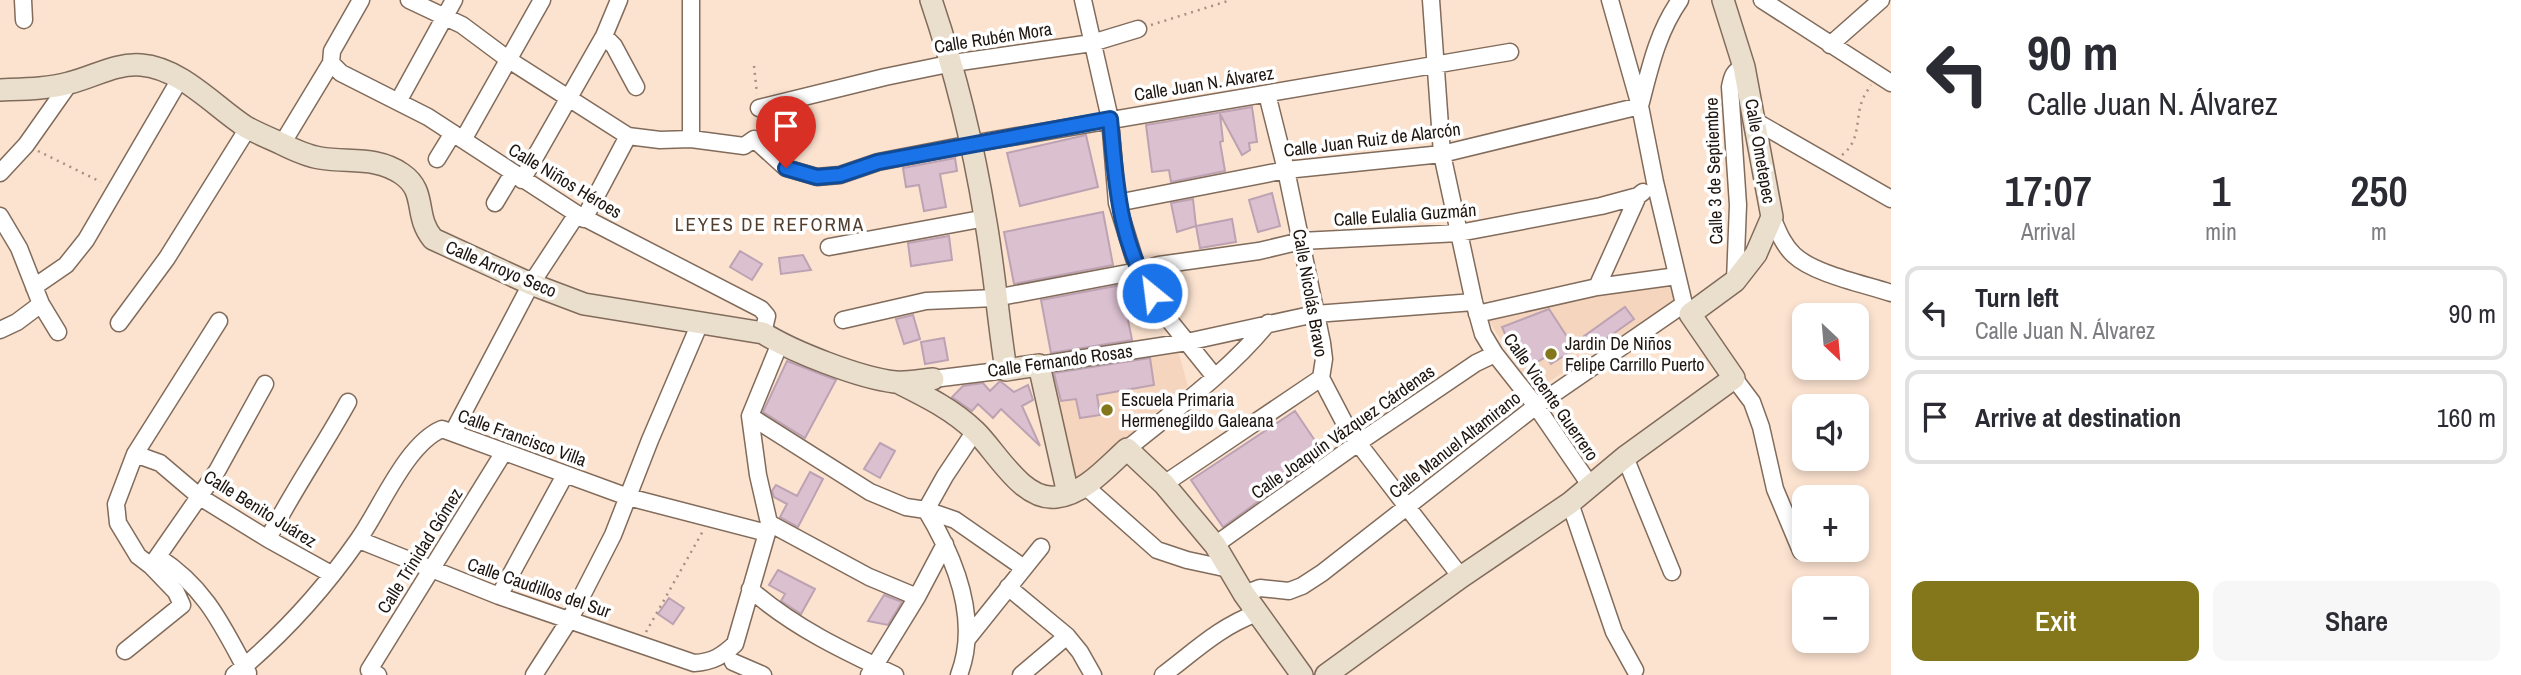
<!DOCTYPE html>
<meta charset="utf-8">
<style>
:root{--surface:#fff;--page:#f7f7f7;--text:#2b2b33;--muted:#7c7c81;--line:#e1e1e2;--accent:#84761a}
body{margin:0;font-family:"Archivo Narrow",sans-serif;background:var(--page);color:var(--text);height:100vh;display:flex;flex-direction:column;font-size:26px;white-space:nowrap}
*{box-sizing:border-box;margin:0}
p{font-size:23px;color:var(--muted)}
.icon{flex:none;width:38px;height:38px;fill:none;stroke:currentColor;stroke-width:2;stroke-linecap:round;stroke-linejoin:round}
.map{position:relative;flex:1;overflow:hidden}
.panel{display:flex;flex-direction:column;background:var(--surface);width:630px}
.panel>*{flex:none}
.guide{background:#fff;color:var(--text);overflow:hidden}
.needle{width:46px;rotate:154deg}
.tools{position:absolute;left:1792px;top:303px;display:grid;gap:14px}
.tools a{display:grid;place-items:center;width:77px;height:77px;border-radius:14px;background:var(--surface);box-shadow:0 4px 10px #0003;font-size:35px}
.pin{position:absolute;display:grid;place-items:center;width:60px;height:60px;color:#fff;margin:-72px -30px;border-radius:50% 50% 50% 0;rotate:-45deg;box-shadow:0 0 7px #0007}
.pin .icon{rotate:45deg}
.me{position:absolute;width:77px;margin:-38px;rotate:331deg;stroke-linejoin:round;filter:drop-shadow(0 0 5px #0008)}
.turn{display:flex;align-items:center;gap:24px;height:147px;padding:0 21px;font-size:32px}
.turn .icon{width:91px;height:91px;stroke-width:2.5}
.turn b{display:block;font-size:49px;line-height:60px}
.eta{display:flex;justify-content:space-evenly;align-items:center;height:119px;text-align:center}
.eta b{font-size:42px;font-weight:600;line-height:49px}
.button{display:flex;gap:14px;margin-top:auto;padding:14px 21px}
.button a{flex:1;height:80px;border-radius:14px;background:var(--accent);color:#fff;font-size:28px;font-weight:600;line-height:80px;text-align:center}
.button a+a{background:var(--page);color:var(--text)}
ul{padding:0;list-style:none}
li{display:flex;align-items:center;gap:21px;height:94px;margin:0 14px 10px;padding:0 7px;border:4px solid var(--line);border-radius:14px}
li div{flex:1}
li b{display:block;font-size:26px}
li em{font-style:normal}
main{display:flex;flex:1;min-height:0}
.map>svg:first-child{display:block}
</style>
<main>
<div class="map">
<svg width="1891" height="675" viewBox="0 0 1891 675">
<rect width="100%" height="100%" fill="#fce3d0"/>
<path fill="#f5d5bd" d="M1672,280l3,21 -142,91 -47,-76z
M1178,350l10,36 -114,94 -25,-107z"/>
<path fill="#dbc0d0" stroke="#bca2b2" stroke-width="2" d="M1252,107l5,35 -8,1 1,7 -8,5 -22,-41 3,27 -3,1 5,29 -54,11 -2,-12 -17,2 -6,-47z
M1086,135l12,52 -78,19 -13,-53z
M955,158l2,13 -17,3 6,33 -22,4 -5,-26 -13,2 -3,-19z
M1272,193l8,33 -22,6 -9,-32z
M1193,199l3,27 -19,6 -6,-29z
M1103,212l10,53 -99,19 -10,-52z
M1232,219l4,23 -36,6 -4,-22z
M949,236l3,24 -41,6 -3,-23z
M740,251l22,13 -10,16 -22,-13z
M803,255l8,15 -30,4 -2,-16z
M1121,285l11,55 -81,13 -10,-53z
M1625,307l9,12 -45,32 -9,-12z
M1549,309l26,40 -24,15 -5,-7 -14,8 -9,-16 -9,5 -12,-27z
M913,315l7,24 -16,5 -8,-25z
M944,338l4,22 -23,4 -4,-22z
M1150,358l4,27 -57,10 3,20 -20,3 -4,-19 -15,2 -7,-28z
M787,361l49,19 -31,58 -42,-26z
M1000,381l14,11 14,-7 5,15 -11,6 18,40 -39,-37 -8,9 -15,-14 -6,7 -20,-14 11,-11 20,-3 7,8z
M1295,411l29,43 -101,73 -32,-47z
M880,443l15,8 -15,27 -16,-9z
M810,472l13,7 -25,48 -18,-10 7,-13 -13,-7 -2,-6 4,-6 21,11z
M778,570l37,19 -14,25 -20,-13 4,-7 -16,-9z
M884,595l18,7 -14,23 -20,-4z
M669,598l15,10 -11,16 -15,-10z"/>
<g fill="none" stroke-linecap="round" stroke-linejoin="round">
<defs>
<path id="street" d="M23,0l1,20
M409,0l53,25 47,35 119,76 32,4 31,-1 53,7 10,-7 32,29 31,9 23,-2 38,-13 93,-18 539,-92
M1083,0l27,119 7,84 21,68 27,44 50,62
M1431,0l11,154 32,148 9,32 12,20 41,52 54,79
M1610,0l30,106 15,76 29,122 4,8
M1762,0l129,83
M604,36l10,10 22,41
M1830,45l51,-45
M331,63l10,10 87,44 149,97 184,95 6,7 -4,17
M1267,94l19,76 36,173 2,16 -3,19 23,44 14,21 103,134
M399,100l55,-100
M759,108l126,-31 68,-14 139,-20 46,-14
M1755,121l136,78
M691,139v-139
M463,140l79,-140
M282,144l49,-81 1,-12 29,-51
M437,159l16,-26
M0,173l26,-28 43,-61
M522,180l82,-144 15,-36
M495,203l18,-30
M1117,203l169,-33 156,-16 198,-48c10,-38 17,-73 40,-106
M0,216l19,32 22,56 17,28
M1772,217c6,14 11,28 22,38 20,19 70,29 97,38
M584,219l44,-83
M829,247l157,-29
M1735,281l3,-76 -8,-118c2,-10 3,-16 14,-20
M34,287l32,-22 20,-25 94,-161
M1597,287l41,-91 5,-4
M1477,314l120,-27 80,-11
M843,320l83,-19 69,-3 143,-27 21,-6 100,-14 42,-10 158,-8 142,-27 37,-10
M119,323l48,-65 81,-130
M0,330l17,-8 24,-18
M1039,365l148,-23 128,-28 159,-12
M1734,378l18,24 9,25 14,62 26,62
M933,379l73,-9
M750,416l120,76 36,15 20,3 29,10 69,48
M453,432l78,-148 46,-70
M1127,449c49,-40 101,-77 141,-126
M135,454l25,9 40,34 68,42 63,35
M1625,457l47,115
M1164,484l157,-106
M1085,486l72,64 30,10 42,9
M1570,503l44,129 21,38
M769,523l100,54 48,20
M268,539c24,-47 54,-90 80,-137
M359,540l140,56 195,67c19,-1 28,-7 41,-19l32,-111 2,-10 -11,-48 -8,-59 30,-73
M1215,545l143,-102 118,-80 19,-9
M158,557c48,31 64,68 90,116
M151,566l-13,-10 -20,-33 -2,-19 19,-50 84,-133
M1008,587l59,49 13,16 13,23
M750,589c43,38 94,62 145,86
M1244,594l16,-6 29,3 13,-5 20,-13 214,-167 148,-102
M499,596l66,-121
M968,638l73,-91
M125,651l57,-46 -6,-13 -25,-26 66,-95 48,-87
M733,662l30,13
M234,675c46,-38 90,-86 124,-135 23,-32 48,-96 84,-111l186,68 139,36
M378,675l-9,-5 135,-218
M534,675l36,-56 43,-84 37,-95 50,-117
M869,675l48,-78 28,-53
M959,675c21,-55 -4,-117 -33,-165l19,-34 30,-45
M1021,675l46,-39
M1163,675c32,-24 56,-48 94,-62"/>
<path id="secondary" d="M931,0c24,71 42,143 54,217 9,50 13,102 21,153l33,-5 29,129
M0,90c23,-1 47,-1 69,-7 25,-6 46,-20 72,-18 40,3 73,41 105,62 11,6 23,11 34,16 12,6 27,13 40,15 29,5 56,-2 82,16 26,18 11,41 31,65l98,45 53,20 179,29c30,19 97,45 132,49 12,1 26,-2 38,-3
M897,382c28,14 55,27 78,49 21,20 47,70 81,66 28,-3 51,-30 71,-48l37,35 51,61 29,49 58,81
M1326,675l135,-98 109,-74 55,-46 109,-79 -44,-64 45,-33 21,-27 16,-37 -28,-150 -21,-67"/>
</defs>
<use href="#street" stroke="#816b5b" stroke-width="19"/>
<use href="#secondary" stroke="#816b5b" stroke-width="24"/>
<path stroke="#a39183" stroke-width="2.5" stroke-dasharray="2 5" stroke-linecap="butt" d="M1151,25l80,-25
M754,66l3,28
M38,151l63,31
M1842,155c19,-15 13,-34 20,-54 2,-6 6,-11 9,-16
M646,632l57,-101"/>
<use href="#street" stroke="#fff" stroke-width="16"/>
<use href="#secondary" stroke="#eadfcc" stroke-width="21"/>
</g>
<g fill="none" stroke-linecap="round" stroke-linejoin="round">
<defs>
<path id="route" d="M786,168l31,9 23,-2 38,-13 232,-43c6,61 8,121 42,174"/>
</defs>
<use href="#route" stroke="#114b97" stroke-width="18"/>
<use href="#route" stroke="#1a73e8" stroke-width="12"/>
</g>
<g fill="#84761a" stroke="#fff" stroke-width="2.5">
<circle cx="1551" cy="354" r="7"/>
<circle cx="1107" cy="410" r="7"/>
</g>
<g text-anchor="middle" stroke-width="7" stroke-linejoin="round" paint-order="stroke">
<g font-size="18" fill="#1e150f" stroke="#fff">
<text transform="translate(993 38) rotate(-9)" y="6">Calle Rubén Mora</text>
<text transform="translate(1204 84) rotate(-9)" y="6">Calle Juan N. Álvarez</text>
<text transform="translate(1372 140) rotate(-7)" y="6">Calle Juan Ruiz de Alarcón</text>
<text transform="translate(1760 151) rotate(80)" y="6">Calle Ometepec</text>
<text transform="translate(1714 171) rotate(-92)" y="6">Calle 3 de Septiembre</text>
<text transform="translate(565 181) rotate(31)" y="6">Calle Niños Héroes</text>
<text transform="translate(1405 215) rotate(-4)" y="6">Calle Eulalia Guzmán</text>
<text transform="translate(501 269) rotate(23)" y="6">Calle Arroyo Seco</text>
<text transform="translate(1310 293) rotate(80)" y="6">Calle Nicolás Bravo</text>
<text transform="translate(1060 361) rotate(-8)" y="6">Calle Fernando Rosas</text>
<text transform="translate(1551 397) rotate(55)" y="6">Calle Vicente Guerrero</text>
<text transform="translate(1343 432) rotate(-35)" y="6">Calle Joaquín Vázquez Cárdenas</text>
<text transform="translate(522 438) rotate(20)" y="6">Calle Francisco Villa</text>
<text transform="translate(1455 445) rotate(-38)" y="6">Calle Manuel Altamirano</text>
<text transform="translate(260 509) rotate(32)" y="6">Calle Benito Juárez</text>
<text transform="translate(420 551) rotate(-58)" y="6">Calle Trinidad Gómez</text>
<text transform="translate(539 588) rotate(19)" y="6">Calle Caudillos del Sur</text>
</g>
<g font-size="18" fill="#1e150f" stroke="#fff" text-anchor="start">
<text x="1565" y="350">Jardin De Niños<tspan x="1565" dy="21">Felipe Carrillo Puerto</tspan></text>
<text x="1121" y="406">Escuela Primaria<tspan x="1121" dy="21">Hermenegildo Galeana</tspan></text>
</g>
<g font-size="19" letter-spacing="2" fill="#523e2f" stroke="#fff">
<text x="770" y="231">LEYES DE REFORMA</text>
</g>
</g>
</svg>
<div class="tools">
<a><svg class="needle" viewBox="-14 -14 28 28"><path d="M0-13l5 13h-10z" fill="#e53935"/><path d="M0 13l5-13h-10z" fill="#7c7c81"/></svg></a>
<a><svg class="icon" aria-label="sound" viewBox="0 0 24 24"><path d="M4 9h4l5-4v14l-5-4H4zM17 9q2 3 0 6"/></svg></a>
<a>+</a>
<a>−</a>
</div>
<div class="pin" style="left:786px;top:168px;background:#d93025"><svg class="icon" aria-label="arrive" viewBox="0 0 24 24"><path d="M6 21V4h12l-3 4 3 4H6"/></svg></div>
<svg class="me" style="left:1152px;top:293px" viewBox="-20 -20 40 40"><circle r="17" fill="#1a73e8" stroke="#fff" stroke-width="3"/><path d="M0-11L8 9 0 5-8 9z" fill="#fff"/></svg>
</div>
<section class="panel">
<div class="guide">
<div class="turn"><svg class="icon" aria-label="left" viewBox="0 0 24 24"><path d="M17 20v-9H6M10 6l-5 5 5 5"/></svg><div><b>90 m</b>Calle Juan N. Álvarez</div></div>
</div>
<div class="eta">
<div><b>17:07</b><p>Arrival</p></div>
<div><b>1</b><p>min</p></div>
<div><b>250</b><p>m</p></div>
</div>
<ul>
<li><svg class="icon" aria-label="left" viewBox="0 0 24 24"><path d="M17 20v-9H6M10 6l-5 5 5 5"/></svg><div><b>Turn left</b><p>Calle Juan N. Álvarez</p></div><em>90 m</em></li>
<li><svg class="icon" aria-label="arrive" viewBox="0 0 24 24"><path d="M6 21V4h12l-3 4 3 4H6"/></svg><div><b>Arrive at destination</b></div><em>160 m</em></li>
</ul>
<div class="button"><a>Exit</a><a>Share</a></div>
</section>
</main>
